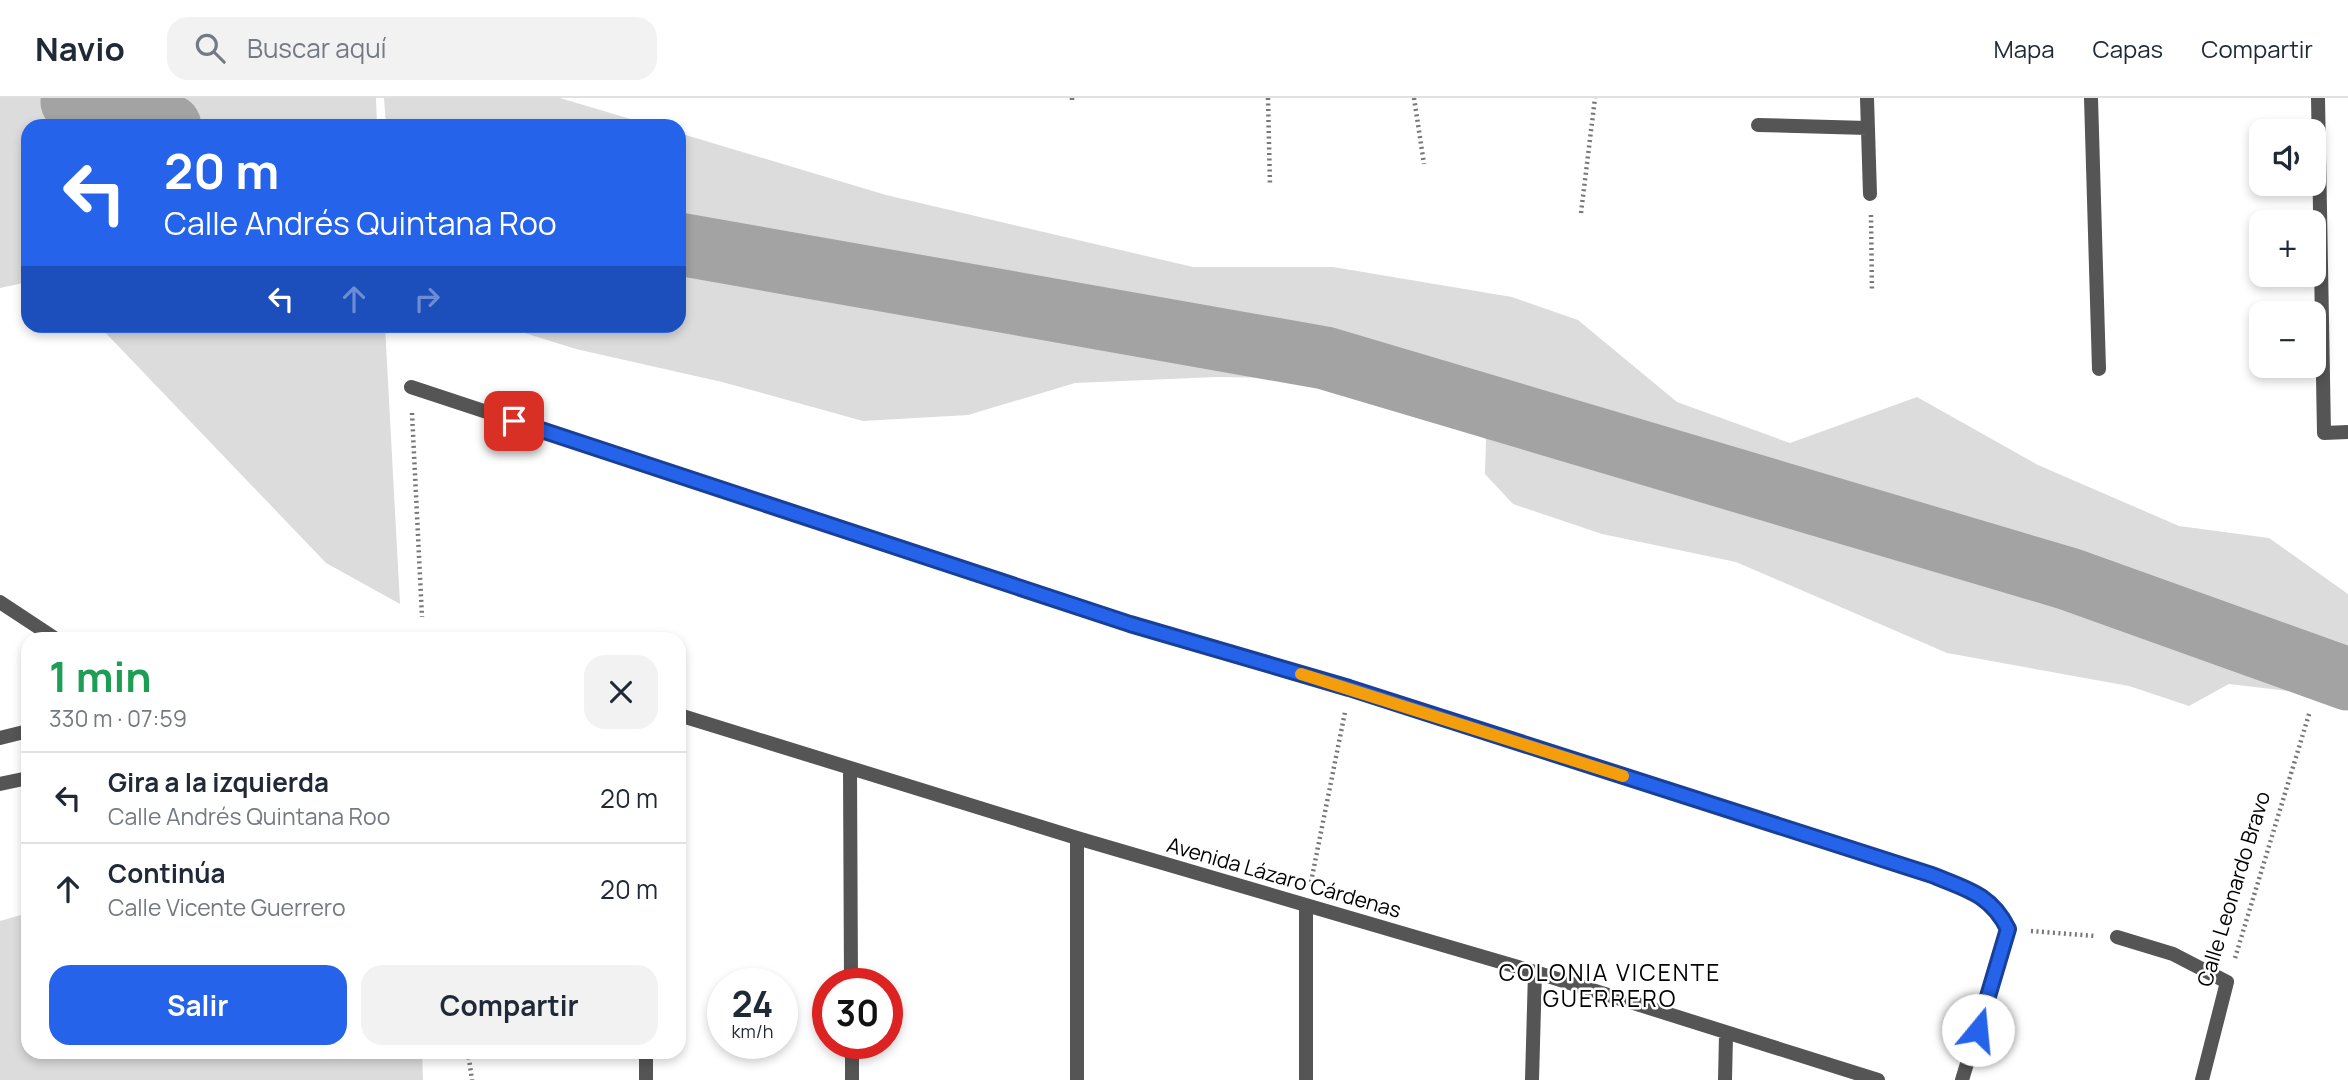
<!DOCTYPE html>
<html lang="es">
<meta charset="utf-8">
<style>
:root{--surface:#fff;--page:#f2f2f3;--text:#1f2937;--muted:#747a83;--line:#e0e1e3;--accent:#2563eb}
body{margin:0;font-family:Manrope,sans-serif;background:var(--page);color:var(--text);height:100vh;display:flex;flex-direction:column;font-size:26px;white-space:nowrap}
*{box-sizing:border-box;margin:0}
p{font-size:23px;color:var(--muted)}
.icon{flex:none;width:38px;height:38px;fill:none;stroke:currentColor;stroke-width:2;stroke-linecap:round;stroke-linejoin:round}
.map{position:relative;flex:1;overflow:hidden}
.panel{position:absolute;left:21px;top:534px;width:665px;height:427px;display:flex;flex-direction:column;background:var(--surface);border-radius:21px;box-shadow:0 4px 10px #0003}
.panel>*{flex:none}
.hud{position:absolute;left:21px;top:21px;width:665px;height:214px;border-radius:21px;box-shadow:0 4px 10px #0003;background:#2563eb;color:#fff;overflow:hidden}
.controls{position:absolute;left:2249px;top:21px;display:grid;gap:14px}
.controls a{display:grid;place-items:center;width:77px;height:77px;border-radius:14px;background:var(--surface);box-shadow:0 4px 10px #0003;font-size:35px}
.speed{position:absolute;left:707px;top:870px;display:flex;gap:14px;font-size:35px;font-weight:700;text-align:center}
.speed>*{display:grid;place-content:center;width:91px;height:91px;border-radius:50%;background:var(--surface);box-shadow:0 4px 10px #0003;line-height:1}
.speed small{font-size:18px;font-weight:400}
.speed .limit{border:10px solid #d22;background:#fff;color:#111}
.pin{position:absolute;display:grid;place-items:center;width:60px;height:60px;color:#fff;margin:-30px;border-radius:14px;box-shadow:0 4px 10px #0006}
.me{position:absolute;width:77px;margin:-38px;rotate:17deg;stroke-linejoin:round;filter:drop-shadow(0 0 5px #0008)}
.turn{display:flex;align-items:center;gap:24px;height:147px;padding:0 28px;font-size:32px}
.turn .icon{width:91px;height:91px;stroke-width:2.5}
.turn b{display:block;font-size:49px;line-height:60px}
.lanes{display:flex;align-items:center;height:66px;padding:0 28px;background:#0003;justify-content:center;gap:35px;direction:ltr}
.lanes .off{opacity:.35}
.round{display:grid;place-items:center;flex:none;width:74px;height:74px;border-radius:21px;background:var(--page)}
.summary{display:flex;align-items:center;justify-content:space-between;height:119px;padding:0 28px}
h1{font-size:42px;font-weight:700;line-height:52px;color:#1e9e55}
.primary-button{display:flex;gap:14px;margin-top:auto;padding:14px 28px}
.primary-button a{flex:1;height:80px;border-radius:21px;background:var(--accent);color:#fff;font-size:28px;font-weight:700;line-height:80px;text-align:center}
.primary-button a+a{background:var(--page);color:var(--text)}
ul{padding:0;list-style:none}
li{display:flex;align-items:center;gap:21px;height:91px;padding:0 28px;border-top:2px solid var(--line)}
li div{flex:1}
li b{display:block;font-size:26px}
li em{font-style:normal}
header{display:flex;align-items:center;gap:42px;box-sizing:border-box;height:98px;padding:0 35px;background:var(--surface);border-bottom:2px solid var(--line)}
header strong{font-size:33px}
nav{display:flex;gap:38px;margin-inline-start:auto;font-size:24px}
.search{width:490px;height:63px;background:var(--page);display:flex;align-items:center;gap:18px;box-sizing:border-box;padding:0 24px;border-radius:21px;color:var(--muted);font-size:26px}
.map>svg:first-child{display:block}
</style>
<header>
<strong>Navio</strong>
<div class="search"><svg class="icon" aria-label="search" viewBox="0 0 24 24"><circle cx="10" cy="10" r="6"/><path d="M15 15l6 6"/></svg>Buscar aquí</div>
<nav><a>Mapa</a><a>Capas</a><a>Compartir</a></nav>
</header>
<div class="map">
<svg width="2348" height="982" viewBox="0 0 2348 982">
<rect width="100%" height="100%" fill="#fff"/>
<path fill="#dcdcdc" d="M0,0h376l1,28h-349v156l-28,6z
M384,0h176l94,28h-268z
M679,35l207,62 307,72h140l179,30 66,23 99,82 113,41 127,-46 121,68 141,61 90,12 79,56v100h-35l-84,-10 -40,22 -60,-20 -182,-33 -211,-91 -134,-28 -89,-30 -28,-30 1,-35 -141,-60 -128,-2 -142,6 -107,32 -105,6 -141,-39 -146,-33 -74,-23h177z
M99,228h286l15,278 -74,-41z
M28,815v139h394l1,28h-423v-159z"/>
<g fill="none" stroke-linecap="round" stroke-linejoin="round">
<path stroke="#a3a3a3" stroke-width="63" d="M72,4l98,24
M679,146l646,114 744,221 279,100"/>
<path stroke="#777" stroke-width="4.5" stroke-dasharray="2 3.5" stroke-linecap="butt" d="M1072,0v3
M1268,0l2,88
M1414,0l10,66
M1581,115l14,-115
M1871,117l1,77
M412,315l10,204
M1311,784l34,-170
M2031,833l64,5
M2235,860l75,-247
M468,954l4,28"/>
<path stroke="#555" stroke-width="14" d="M0,504l56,37"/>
<path stroke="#555" stroke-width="14" d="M1867,0l3,96
M2091,0l8,271
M2318,0l6,335 24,-1
M1758,27l109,3
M411,289l719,237 219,64 583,187c34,14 60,19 76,54l-46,151
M423,541h7
M679,617l398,123 458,134 343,108
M0,640l28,-7
M850,671l1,215
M0,686l28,-6
M2117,839l56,17 54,28 -25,98
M852,945v37
M646,982v-28
M1077,982v-242
M1306,982v-174
M1532,982l3,-108
M1725,982l1,-45"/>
</g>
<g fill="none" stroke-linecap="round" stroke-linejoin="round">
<defs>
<path id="route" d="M514,323l616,203 219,64 583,187c34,14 59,19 76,54l-30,101"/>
</defs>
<use href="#route" stroke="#184099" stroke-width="18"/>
<use href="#route" stroke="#2563eb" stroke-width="12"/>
<path stroke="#f59e0b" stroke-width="12" d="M1301,576l322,102"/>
</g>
<g text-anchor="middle" stroke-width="5" stroke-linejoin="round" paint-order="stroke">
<g font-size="21" fill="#000" stroke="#fff">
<text transform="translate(1284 780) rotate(16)" y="7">Avenida Lázaro Cárdenas</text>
<text transform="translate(2234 791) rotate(-73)" y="7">Calle Leonardo Bravo</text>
</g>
<g font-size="23" letter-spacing="2" fill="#000" stroke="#fff">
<text x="1610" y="883">COLONIA VICENTE<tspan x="1610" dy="26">GUERRERO</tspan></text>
</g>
</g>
</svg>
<div class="controls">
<a><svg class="icon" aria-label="sound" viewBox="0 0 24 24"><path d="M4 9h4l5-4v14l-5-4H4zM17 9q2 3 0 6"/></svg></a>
<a>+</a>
<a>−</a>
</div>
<div class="speed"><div>24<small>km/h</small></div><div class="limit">30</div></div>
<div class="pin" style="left:514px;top:323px;background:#d93025"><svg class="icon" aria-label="arrive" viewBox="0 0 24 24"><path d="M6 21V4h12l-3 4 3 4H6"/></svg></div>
<svg class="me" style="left:1978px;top:932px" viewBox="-20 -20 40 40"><circle r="19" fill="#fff"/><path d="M0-13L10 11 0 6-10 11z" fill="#2563eb"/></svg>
<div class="hud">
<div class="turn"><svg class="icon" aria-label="left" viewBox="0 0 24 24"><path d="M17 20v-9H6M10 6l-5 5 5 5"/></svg><div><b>20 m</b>Calle Andrés Quintana Roo</div></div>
<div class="lanes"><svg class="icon" aria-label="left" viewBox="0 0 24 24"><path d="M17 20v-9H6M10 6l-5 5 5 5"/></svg><svg class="icon off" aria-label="ahead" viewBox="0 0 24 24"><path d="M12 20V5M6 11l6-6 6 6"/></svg><svg class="icon off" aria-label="right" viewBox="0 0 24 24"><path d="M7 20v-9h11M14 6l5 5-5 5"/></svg></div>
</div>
<section class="panel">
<div class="summary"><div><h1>1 min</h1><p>330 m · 07:59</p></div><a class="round"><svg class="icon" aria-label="close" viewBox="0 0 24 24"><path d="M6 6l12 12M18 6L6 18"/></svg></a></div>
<ul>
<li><svg class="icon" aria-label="left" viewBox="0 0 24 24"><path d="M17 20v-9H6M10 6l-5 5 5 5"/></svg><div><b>Gira a la izquierda</b><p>Calle Andrés Quintana Roo</p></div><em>20 m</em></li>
<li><svg class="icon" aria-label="ahead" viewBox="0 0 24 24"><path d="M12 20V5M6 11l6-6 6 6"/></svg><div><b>Continúa</b><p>Calle Vicente Guerrero</p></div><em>20 m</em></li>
</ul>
<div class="primary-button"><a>Salir</a><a>Compartir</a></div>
</section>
</div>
